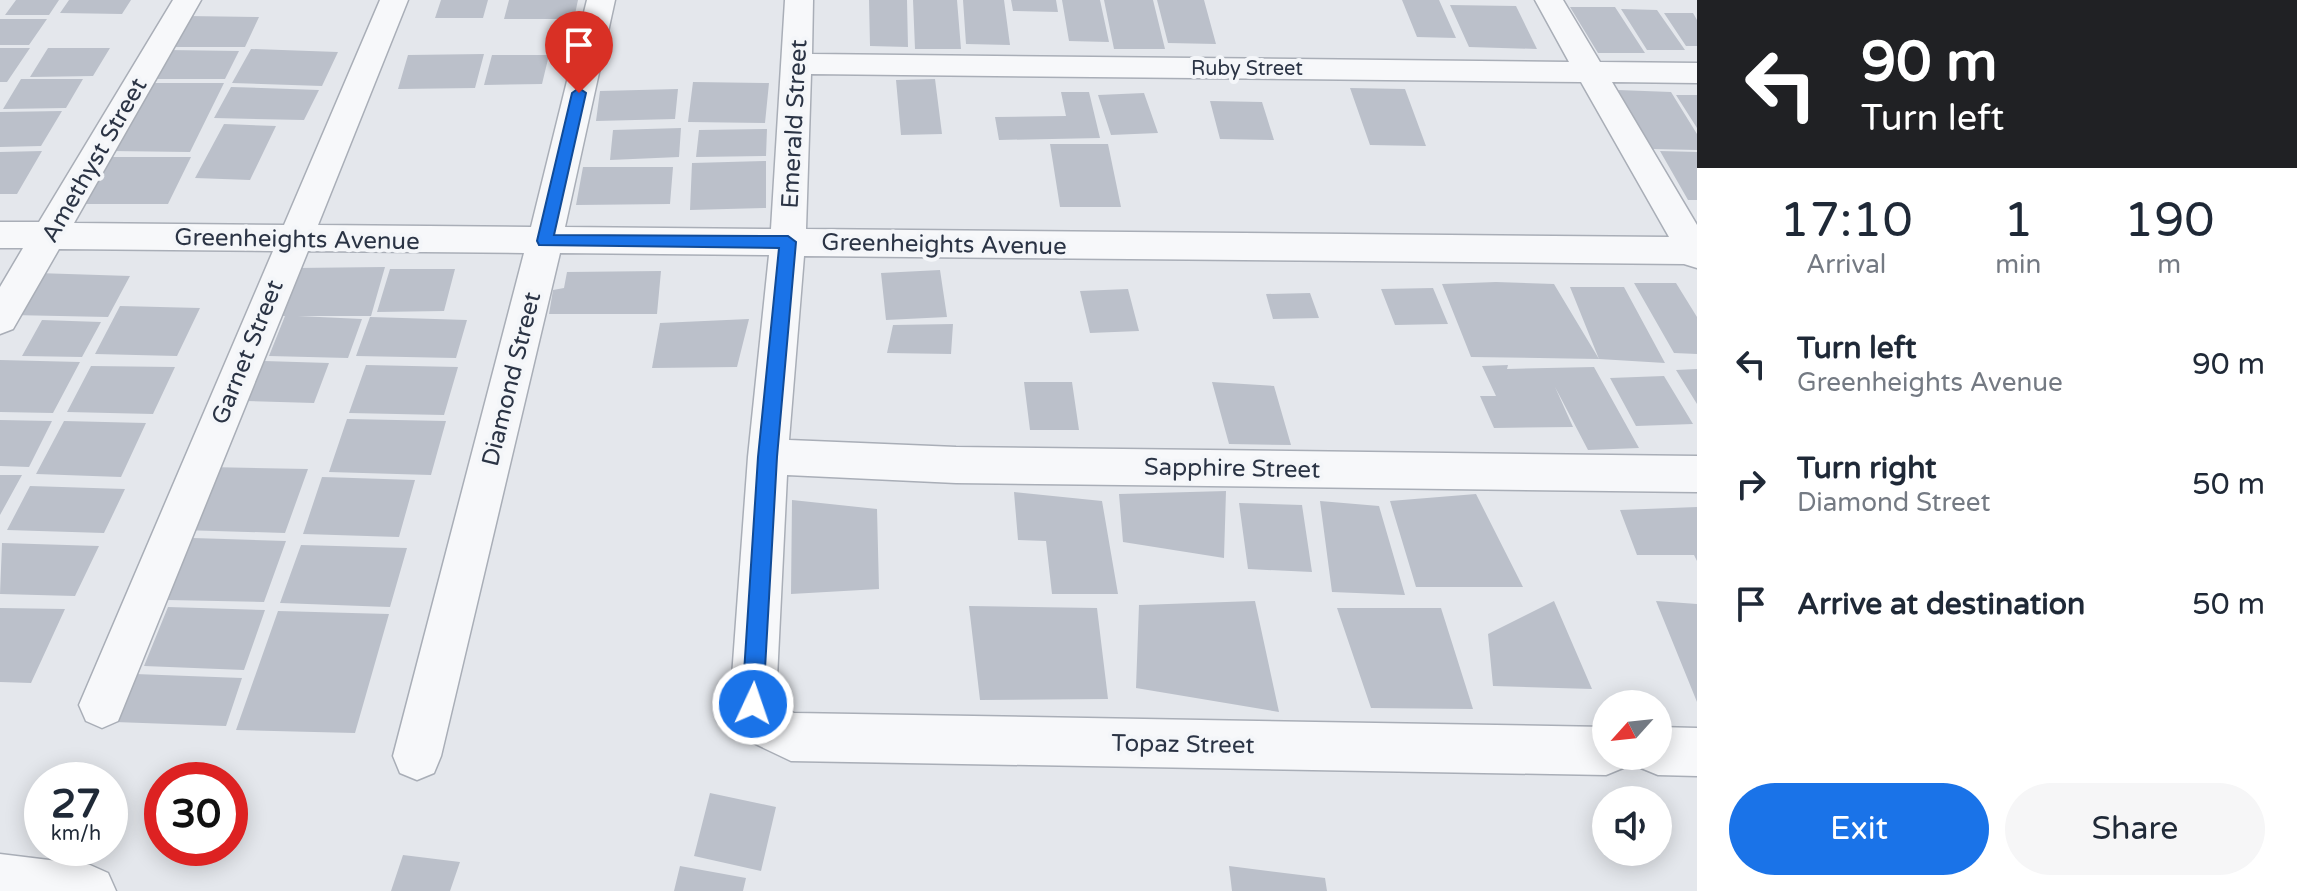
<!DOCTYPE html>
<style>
:root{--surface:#fff;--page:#f6f6f7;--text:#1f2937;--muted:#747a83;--accent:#1a73e8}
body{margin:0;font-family:"Varela Round",sans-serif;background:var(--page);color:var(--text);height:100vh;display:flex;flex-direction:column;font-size:30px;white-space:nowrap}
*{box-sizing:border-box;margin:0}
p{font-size:26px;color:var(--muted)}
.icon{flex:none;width:44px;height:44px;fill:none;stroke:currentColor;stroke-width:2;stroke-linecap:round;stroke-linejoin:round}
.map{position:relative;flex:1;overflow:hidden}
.panel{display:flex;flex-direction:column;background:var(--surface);width:600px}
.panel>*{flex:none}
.hud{background:#202124;color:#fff;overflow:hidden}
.needle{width:52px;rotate:243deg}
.buttons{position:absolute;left:1592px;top:690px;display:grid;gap:16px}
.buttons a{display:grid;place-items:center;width:80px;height:80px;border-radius:50%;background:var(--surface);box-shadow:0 4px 20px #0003;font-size:40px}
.speed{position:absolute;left:24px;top:762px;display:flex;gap:16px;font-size:40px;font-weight:700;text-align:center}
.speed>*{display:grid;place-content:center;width:104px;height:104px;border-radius:50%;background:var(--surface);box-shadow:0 4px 20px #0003;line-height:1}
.speed small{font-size:20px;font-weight:400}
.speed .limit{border:12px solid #d22;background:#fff;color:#111}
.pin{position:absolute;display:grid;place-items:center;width:68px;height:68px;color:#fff;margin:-82px -34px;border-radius:50% 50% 50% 0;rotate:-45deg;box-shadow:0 0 8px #0007}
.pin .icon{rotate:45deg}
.me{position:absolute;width:88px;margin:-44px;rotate:3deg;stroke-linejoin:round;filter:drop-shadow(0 0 6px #0008)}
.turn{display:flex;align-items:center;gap:28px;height:168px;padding:0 32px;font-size:36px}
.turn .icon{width:104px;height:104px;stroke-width:2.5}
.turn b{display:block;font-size:56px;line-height:68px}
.eta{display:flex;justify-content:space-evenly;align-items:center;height:136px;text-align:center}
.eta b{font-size:48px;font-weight:600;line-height:56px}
.primary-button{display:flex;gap:16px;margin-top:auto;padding:16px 32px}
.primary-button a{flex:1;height:92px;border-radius:48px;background:var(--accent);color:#fff;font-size:32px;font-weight:600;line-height:92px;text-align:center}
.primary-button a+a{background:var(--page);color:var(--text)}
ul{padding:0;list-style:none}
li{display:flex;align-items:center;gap:24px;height:120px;padding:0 32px}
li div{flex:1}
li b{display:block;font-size:30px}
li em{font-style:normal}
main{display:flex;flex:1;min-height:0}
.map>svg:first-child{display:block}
</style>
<main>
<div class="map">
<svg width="1697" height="891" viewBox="0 0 1697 891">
<rect width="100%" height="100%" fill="#e4e7ec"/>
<path fill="#bbc0ca" d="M16,0h43l-10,15h-44z
M69,0h62l-9,14 -62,-1z
M441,0h47l-5,18h-48z
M509,0h69l-4,19h-70z
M869,0h38l1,47 -38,-1z
M913,0h44l4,49h-46z
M963,0h41l6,45 -44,-1z
M1011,0h45l2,12 -45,-1z
M1062,0h38l9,42 -40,-1z
M1104,0h49l12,49h-51z
M1157,0h47l12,44 -48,-1z
M1402,0h37l17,38 -39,-1z
M1450,5l66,1 21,43 -68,-2z
M1570,7h45l30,46h-47z
M1621,9l36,1 28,40h-38z
M1664,13h29l4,7v26h-11z
M187,16l72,1 -14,30h-75z
M0,19h47l-18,26h-29z
M0,48h30l-23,34h-7z
M48,48h62l-17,28 -63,1z
M251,49l87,3 -16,34 -90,-3z
M168,50l71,1 -14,28h-73z
M484,54l-9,34 -77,1 10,-34z
M492,55h57l-7,29 -58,1z
M21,79h62l-17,29 -63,1z
M935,79l7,55 -41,1 -5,-55z
M693,82l76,1 -4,40 -77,-1z
M149,83h75l-34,69 -79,-1z
M231,87l88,3 -15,30 -90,-2z
M1350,88l55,1 21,57 -56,-1z
M678,89l-3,30 -79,2 4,-30z
M1618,90l53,2 26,42v16l-45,-1z
M1061,92h28l11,46 -101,2 -4,-23 71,-1z
M1144,93l14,40 -47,2 -13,-40z
M1676,95h21v33z
M1210,101l52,1 12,38 -54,-1z
M62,111l-21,35 -41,1v-35z
M224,124l52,2 -26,54 -55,-2z
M681,128l-2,29 -69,3 3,-30z
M767,129l-1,27 -70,1 3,-27z
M1050,144h58l13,63h-61z
M42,151l-25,43h-17v-42z
M1660,151l37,1v48h-9z
M101,157h90l-23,47h-94z
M766,161v47l-76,2 2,-47z
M583,167h90l-3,37 -94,1z
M385,267l-14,49h-73l64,3 -14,39 -79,-2 16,-40h-8l18,-48z
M390,269h65l-11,42 -67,1z
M940,270l7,47 -61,3 -5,-47z
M661,271l-4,43h-108l4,-24 11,-2 3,-16z
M37,273l93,3 -22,41 -97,-2z
M1496,282l58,2 45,75 -29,-72h54l41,76 -66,-4 -128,-2 -29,-73z
M1634,283h42l21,34v37l-23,-1z
M1433,288l15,36 -53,1 -14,-36z
M1128,289l11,42 -49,2 -10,-42z
M1310,293l9,25 -46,1 -7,-25z
M120,306l80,2 -23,48 -82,-2z
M370,317l97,3 -11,38 -100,-2z
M749,319l-12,48 -85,1 8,-45z
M42,320l59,2 -19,35 -60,-1z
M953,324l-2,30 -64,-1 6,-28z
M0,360l80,2 -27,51 -53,-1z
M264,361l65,2 -15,40 -67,-2z
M366,365l92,2 -14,48 -95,-2z
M1508,365l-1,4 87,-2 45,81 -51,2 -33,-63 18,40 -79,1 -14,-32h16l-14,-30z
M91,366l84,1 -22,47 -86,-2z
M1697,369v35l-21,-34z
M1664,376l29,48 -57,2 -26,-48z
M1024,382h48l7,48h-49z
M1212,382l62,4 17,59 -62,-1z
M347,419l99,2 -15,54 -102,-3z
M0,420l52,1 -23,46 -29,-1z
M64,421l82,2 -25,54 -85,-3z
M208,467l100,2 -23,64 -104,-3z
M0,475h22l-22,40z
M322,477l93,3 -16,57 -96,-3z
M30,486l95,3 -21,44 -97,-3z
M1226,491l-2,67 -101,-16 -4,-48z
M1014,492l88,9 16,93h-66l-6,-53 -28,-1z
M1476,494l47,93h-107l-26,-86z
M792,500l85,9 2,80 -88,5z
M1320,501l59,5 26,89 -73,-3z
M1239,503l63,2 10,67 -64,-3z
M1697,507v54l-3,-6h-57l-17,-45z
M193,538l93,3 -22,61 -97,-2z
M2,543l97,3 -24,50 -75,-2z
M301,545l106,3 -17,59 -110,-4z
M1255,601l24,111 -143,-24 3,-83z
M1554,601l38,88 -99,-3 -5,-52z
M1656,601l41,3v98z
M969,606l128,2 11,91 -128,1z
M168,607l97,3 -21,60 -100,-4z
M0,608l65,1 -34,74 -31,-1z
M1337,608h104l32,101 -102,-1z
M278,611l111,3 -34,119 -119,-3z
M135,674l107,4 -16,48 -111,-4z
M710,793l66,14 -15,64 -67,-15z
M403,855l57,7 -10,29h-59z
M680,866l66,12 -3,13h-69z
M1229,866l96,12 2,13h-95z"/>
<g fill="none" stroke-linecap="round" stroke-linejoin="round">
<defs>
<path id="minor" d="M173,0h28l-127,223 210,2 96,-225h28l-90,225 213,2 56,-227h28l-50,227 206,2 14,-229h28l-1,54 757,8 -34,-62h28l37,62 97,1v20l-85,-1 85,143v43l-13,-4 -880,-8 -15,184 167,7 741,9v36l-741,-9 -169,-8 -11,224 5,7 13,7 812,14v29h22l-5,12 -17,7 -815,-14 -44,-21 -17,-36 18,-247 21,-202 -209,-2 -119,503 -7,17 -17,7 -17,-7 -7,-17 131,-503 -216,-2 -190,470 -16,7 -16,-7 -7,-16 194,-454 -214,-2 -46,80 -13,5v-47l23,-39h-23v-26h39zM811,74l770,8 88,155 -863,-8z
M1658,727l39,1v48l-39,-1 -17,-7 -5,-12h22z
M0,854l90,11 18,8 8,18h-116z"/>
</defs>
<use href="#minor" stroke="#a9aeb7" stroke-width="3"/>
<use href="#minor" fill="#f7f8fa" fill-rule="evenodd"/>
</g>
<path fill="#1a73e8" stroke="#114b97" stroke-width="2" d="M579,88l7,5 -32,142 234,1 8,6 -19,215 -14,247 -3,7 -7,4 -8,-4 -3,-7 16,-247 21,-209 -240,-3 -2,-4 35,-148z"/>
<g text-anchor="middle" stroke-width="8" stroke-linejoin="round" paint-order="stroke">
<g font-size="20" fill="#2b3445" stroke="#f4f6f9">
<text x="1247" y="75">Ruby Street</text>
</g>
<g font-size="24" fill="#2b3445" stroke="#f4f6f9">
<text transform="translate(794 124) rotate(-87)" y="8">Emerald Street</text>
<text transform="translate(94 160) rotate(-60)" y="8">Amethyst Street</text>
<text transform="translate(297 239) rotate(1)" y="8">Greenheights Avenue</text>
<text transform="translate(944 244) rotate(1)" y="8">Greenheights Avenue</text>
<text transform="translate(247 352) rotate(-68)" y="8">Garnet Street</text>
<text transform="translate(511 379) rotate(-76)" y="8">Diamond Street</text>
<text transform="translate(1232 468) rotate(1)" y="8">Sapphire Street</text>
<text transform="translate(1183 744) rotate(1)" y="8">Topaz Street</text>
</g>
</g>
</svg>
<div class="buttons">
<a><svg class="needle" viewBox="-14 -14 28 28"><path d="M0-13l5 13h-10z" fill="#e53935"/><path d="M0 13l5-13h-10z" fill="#747a83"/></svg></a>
<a><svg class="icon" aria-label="sound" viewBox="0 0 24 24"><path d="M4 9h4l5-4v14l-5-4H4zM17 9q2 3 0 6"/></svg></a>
</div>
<div class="speed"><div>27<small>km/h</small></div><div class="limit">30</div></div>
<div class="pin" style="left:579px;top:93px;background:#d93025"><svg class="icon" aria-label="arrive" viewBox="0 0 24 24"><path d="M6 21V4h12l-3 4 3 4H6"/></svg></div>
<svg class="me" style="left:753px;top:704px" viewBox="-20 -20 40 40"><circle r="17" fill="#1a73e8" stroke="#fff" stroke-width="3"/><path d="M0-11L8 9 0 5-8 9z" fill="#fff"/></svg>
</div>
<section class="panel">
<div class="hud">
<div class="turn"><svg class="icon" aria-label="left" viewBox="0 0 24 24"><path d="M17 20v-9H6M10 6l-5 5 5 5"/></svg><div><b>90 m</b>Turn left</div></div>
</div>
<div class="eta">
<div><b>17:10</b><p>Arrival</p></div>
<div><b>1</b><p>min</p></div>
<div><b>190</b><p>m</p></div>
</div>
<ul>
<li><svg class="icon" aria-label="left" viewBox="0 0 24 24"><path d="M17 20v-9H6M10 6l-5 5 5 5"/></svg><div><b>Turn left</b><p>Greenheights Avenue</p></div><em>90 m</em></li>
<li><svg class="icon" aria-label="right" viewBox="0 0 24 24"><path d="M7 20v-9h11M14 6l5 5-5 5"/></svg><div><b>Turn right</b><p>Diamond Street</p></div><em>50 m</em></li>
<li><svg class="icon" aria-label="arrive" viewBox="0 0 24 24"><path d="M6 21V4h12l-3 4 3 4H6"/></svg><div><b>Arrive at destination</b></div><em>50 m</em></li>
</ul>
<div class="primary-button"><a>Exit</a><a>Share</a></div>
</section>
</main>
